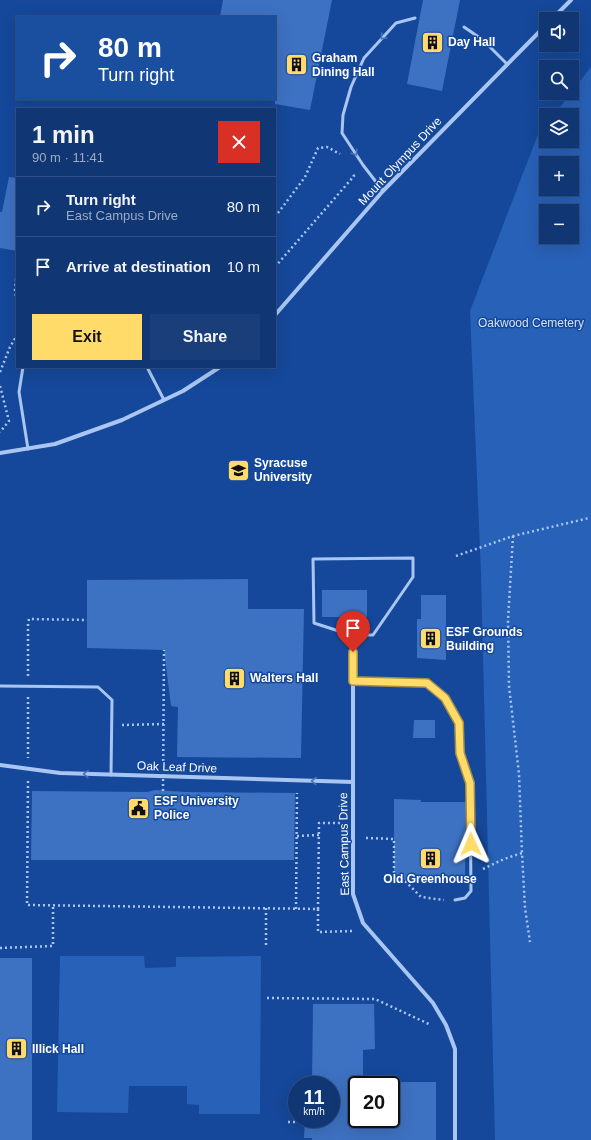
<!DOCTYPE html>
<meta charset="utf-8">
<style>
:root{--surface:#103674;--page:#193e79;--text:#f1f3f6;--muted:#9cabc5;--line:#305086;--accent:#ffdc6a}
body{margin:0;font-family:Arial,sans-serif;background:var(--page);color:var(--text);height:100vh;display:flex;flex-direction:column;font-size:15px;white-space:nowrap}
*{box-sizing:border-box;margin:0}
p{font-size:13px;color:var(--muted)}
.icon{flex:none;width:22px;height:22px;fill:none;stroke:currentColor;stroke-width:2;stroke-linecap:round;stroke-linejoin:round}
.map{position:relative;flex:1;overflow:hidden}
.panel{position:absolute;left:16px;top:108px;width:260px;height:260px;display:flex;flex-direction:column;background:var(--surface);border-radius:0px;box-shadow:0 4px 16px #0002,0 0 0 1px var(--line)}
.panel>*{flex:none}
.top-card{position:absolute;left:16px;top:16px;width:260px;height:84px;border-radius:0px;box-shadow:0 4px 16px #0002,0 0 0 1px var(--line);background:#1a4fa0;color:#fff;overflow:hidden}
.fabs{position:absolute;left:539px;top:12px;display:grid;gap:8px}
.fabs a{display:grid;place-items:center;width:40px;height:40px;border-radius:0px;background:var(--surface);box-shadow:0 4px 16px #0002,0 0 0 1px var(--line);font-size:20px}
.speed{position:absolute;left:288px;top:1076px;display:flex;gap:8px;font-size:20px;font-weight:700;text-align:center}
.speed>*{display:grid;place-content:center;width:52px;height:52px;border-radius:50%;background:var(--surface);box-shadow:0 4px 16px #0002,0 0 0 1px var(--line);line-height:1}
.speed small{font-size:10px;font-weight:400}
.speed .limit{border:2px solid #111;border-radius:6px;background:#fff;color:#111}
.pin{position:absolute;display:grid;place-items:center;width:34px;height:34px;color:#fff;margin:-41px -17px;border-radius:50% 50% 50% 0;rotate:-45deg;box-shadow:0 0 4px #0007}
.pin .icon{rotate:45deg}
.me{position:absolute;width:44px;margin:-22px;rotate:359deg;stroke-linejoin:round;filter:drop-shadow(0 0 3px #0008)}
.turn{display:flex;align-items:center;gap:14px;height:84px;padding:0 16px;font-size:18px}
.turn .icon{width:52px;height:52px;stroke-width:2.5}
.turn b{display:block;font-size:28px;line-height:34px}
.round{display:grid;place-items:center;flex:none;width:42px;height:42px;border-radius:0px;background:var(--page)}
.overview{display:flex;align-items:center;justify-content:space-between;height:68px;padding:0 16px}
h1{font-size:24px;font-weight:700;line-height:30px}
.cta{display:flex;gap:8px;margin-top:auto;padding:8px 16px}
.cta a{flex:1;height:46px;border-radius:0px;background:var(--accent);color:#111;font-size:16px;font-weight:700;line-height:46px;text-align:center}
.cta a+a{background:var(--page);color:var(--text)}
ul{padding:0;list-style:none}
li{display:flex;align-items:center;gap:12px;height:60px;padding:0 16px;border-top:1px solid var(--line)}
li div{flex:1}
li b{display:block;font-size:15px}
li em{font-style:normal}
.map>svg:first-child{display:block}
</style>
<div class="map">
<svg width="591" height="1140" viewBox="0 0 591 1140">
<rect width="100%" height="100%" fill="#15489a"/>
<path fill="#2861b8" fill-rule="evenodd" d="M591,67v1073h-96l-14,-566 -11,-263 67,-174 9,-12v16h26v-26h-18zM546,163h26v26h-26zM546,211h26v26h-26z
M60,956h84l1,12 31,-1v-10l85,-1 -1,158h-61v-9l-12,-1v-18h-58l-1,27 -71,-1z"/>
<path fill="#3d71c1" d="M223,0h109l-22,110 -35,-6v-87h-55z
M423,0h37l-18,91 -35,-7z
M9,177l8,1v73l-17,-3v-36h2z
M248,579v30h56l-3,149 -124,-1 1,-50 -7,-1 -7,-56 -77,-2v-68z
M322,590h45v27h-45z
M421,595h25v65l-29,-2v-39h4z
M414,720h21v18h-22z
M155,790l31,2 109,1 -1,67h-263l1,-69 115,1z
M394,799l27,1v2h45l-1,76 -46,-1v3h-25z
M0,958h32v182h-32z
M313,1004h61l1,45 -12,1v35h-6v34h34v-37h45v58h-124v-2h-8l1,-19h26v-34h-19z"/>
<g fill="none" stroke-linecap="round" stroke-linejoin="round">
<path stroke="#a9c6f3" stroke-width="2.5" stroke-dasharray="2 3" stroke-linecap="butt" d="M275,217l30,-40 13,-29 9,-1 13,7
M275,267l79,-91 -2,-3
M17,269l-2,21 2,13
M0,372l10,-25 7,-12
M0,386l9,35 -9,11
M513,536l-5,84 1,66 10,88 3,79
M456,556l57,-20 76,-18
M28,676v-52l1,-5 58,1
M28,697v61
M122,725l42,-1
M28,781l-1,124 291,4 1,-86h22
M297,836l22,-1
M366,838l28,1v41l12,2 15,15 23,3
M483,869l21,-10 18,-6 3,55 5,34
M266,908v40
M296,909l1,-116
M318,909v23l35,-1
M0,948l53,-2v-40
M267,998l108,1 56,26
M288,1122h16"/>
<path stroke="#a9c6f3" stroke-width="3" d="M464,27l19,13 24,24
M383,191l-20,-26 -21,-32 1,-18 8,-28 13,-29 32,-35 19,-5
M23,367l-4,25 9,57
M147,367l17,33
M413,558v19l-40,58h-22l-37,-12 -1,-64z
M353,681l74,2 18,15 14,25 1,30 10,30 1,108 -6,7 -10,2
M0,686l98,1 14,13 -1,75"/>
<path stroke="#a9c6f3" stroke-width="4" d="M552,19l19,-19
M275,315l108,-124 163,-166
M0,453l55,-9 67,-24 61,-29 37,-24
M353,635v259l10,29 70,80 13,22 9,24v91
M0,765l60,8 293,9"/>
<path stroke="#a9c6f3" stroke-width="2.5" stroke-dasharray="2 3" stroke-linecap="butt" d="M163,791l1,-141"/>
</g>
<defs><path id="oneway-chevron" d="M-2-3.5L2.5 0L-2 3.5" fill="none" stroke-width="1.6" stroke-linecap="round" stroke-linejoin="round"/></defs>
<g stroke="#4974b9">
<use href="#oneway-chevron" transform="translate(383 37) rotate(133)"/>
<use href="#oneway-chevron" transform="translate(355 153) rotate(56)"/>
<use href="#oneway-chevron" transform="translate(86 774) rotate(-178)"/>
<use href="#oneway-chevron" transform="translate(314 781) rotate(-178)"/>
</g>
<g fill="none" stroke-linecap="round" stroke-linejoin="round">
<defs>
<path id="route" d="M353,652v29l74,2 18,15 14,25 1,30 10,30 1,61"/>
</defs>
<use href="#route" stroke="#a68f45" stroke-width="10"/>
<use href="#route" stroke="#ffdc6a" stroke-width="7"/>
</g>
<defs>
<symbol id="building-square" viewBox="-11 -11 22 22"><rect x="-9" y="-9" width="18" height="18" rx="4" fill="#ffdc6a" stroke="#15489a"/><path d="M-4-6H4V6H1V3H-1V6H-4ZM-2.5-4.3h1.7v1.8h-1.7ZM.8-4.3h1.7v1.8H.8ZM-2.5-1h1.7V.8h-1.7ZM.8-1h1.7V.8H.8Z" fill="#111"/></symbol>
<symbol id="university-square" viewBox="-11 -11 22 22"><rect x="-9" y="-9" width="18" height="18" rx="4" fill="#ffdc6a" stroke="#15489a"/><path d="M0-5L7-2L0 1L-7-2ZM-4 1L0 2.5L4 1V4Q0 6-4 4Z" fill="#111"/></symbol>
<symbol id="civic-square" viewBox="-11 -11 22 22"><rect x="-9" y="-9" width="18" height="18" rx="4" fill="#ffdc6a" stroke="#15489a"/><path d="M-.6-6.5H3V-4.5H.6V-3L4-1V1h2V6H-6V1h2V-1L-.6-3ZM-1.2 2.5V6h2.4V2.5Z" fill="#111"/></symbol>
</defs>
<g fill-rule="evenodd">
<use href="#building-square" x="420" y="30" width="25" height="25"/>
<use href="#building-square" x="284" y="52" width="25" height="25"/>
<use href="#university-square" x="226" y="458" width="25" height="25"/>
<use href="#building-square" x="418" y="626" width="25" height="25"/>
<use href="#building-square" x="222" y="666" width="25" height="25"/>
<use href="#civic-square" x="126" y="796" width="25" height="25"/>
<use href="#building-square" x="418" y="846" width="25" height="25"/>
<use href="#building-square" x="4" y="1036" width="25" height="25"/>
</g>
<g text-anchor="middle" stroke-width="3" stroke-linejoin="round" paint-order="stroke">
<g font-size="12" font-weight="bold" fill="#fff" stroke="#15489a" text-anchor="start">
<text x="448" y="46">Day Hall</text>
<text x="312" y="62">Graham<tspan x="312" dy="14">Dining Hall</tspan></text>
<text x="254" y="467">Syracuse<tspan x="254" dy="14">University</tspan></text>
<text x="446" y="636">ESF Grounds<tspan x="446" dy="14">Building</tspan></text>
<text x="250" y="682">Walters Hall</text>
<text x="154" y="805">ESF University<tspan x="154" dy="14">Police</tspan></text>
<text x="430" y="883" text-anchor="middle">Old Greenhouse</text>
<text x="32" y="1053">Illick Hall</text>
</g>
<g font-size="12" fill="#fff" stroke="#15489a">
<text transform="translate(400 161) rotate(-47)" y="4">Mount Olympus Drive</text>
<text transform="translate(177 767) rotate(2)" y="4">Oak Leaf Drive</text>
<text transform="translate(344 844) rotate(-91)" y="4">East Campus Drive</text>
</g>
<g font-size="12" fill="#d1e2fd" stroke="#15489a">
<text x="531" y="327">Oakwood Cemetery</text>
</g>
</g>
</svg>
<div class="fabs">
<a><svg class="icon" aria-label="sound" viewBox="0 0 24 24"><path d="M4 9h4l5-4v14l-5-4H4zM17 9q2 3 0 6"/></svg></a>
<a><svg class="icon" aria-label="search" viewBox="0 0 24 24"><circle cx="10" cy="10" r="6"/><path d="M15 15l6 6"/></svg></a>
<a><svg class="icon" aria-label="layers" viewBox="0 0 24 24"><path d="M12 4l9 5-9 5-9-5zM3 14l9 5 9-5"/></svg></a>
<a>+</a>
<a>−</a>
</div>
<div class="speed"><div>11<small>km/h</small></div><div class="limit">20</div></div>
<div class="pin" style="left:353px;top:652px;background:#d93025"><svg class="icon" aria-label="arrive" viewBox="0 0 24 24"><path d="M6 21V4h12l-3 4 3 4H6"/></svg></div>
<svg class="me" style="left:471px;top:844px" viewBox="-20 -20 40 40"><path d="M0-17L14 15 0 8-14 15z" fill="#ffdc6a" stroke="#fff" stroke-width="4"/></svg>
<div class="top-card">
<div class="turn"><svg class="icon" aria-label="right" viewBox="0 0 24 24"><path d="M7 20v-9h11M14 6l5 5-5 5"/></svg><div><b>80 m</b>Turn right</div></div>
</div>
<section class="panel">
<div class="overview"><div><h1>1 min</h1><p>90 m · 11:41</p></div><a class="round" style="background:#d93025;color:#fff"><svg class="icon" aria-label="close" viewBox="0 0 24 24"><path d="M6 6l12 12M18 6L6 18"/></svg></a></div>
<ul>
<li><svg class="icon" aria-label="right" viewBox="0 0 24 24"><path d="M7 20v-9h11M14 6l5 5-5 5"/></svg><div><b>Turn right</b><p>East Campus Drive</p></div><em>80 m</em></li>
<li><svg class="icon" aria-label="arrive" viewBox="0 0 24 24"><path d="M6 21V4h12l-3 4 3 4H6"/></svg><div><b>Arrive at destination</b></div><em>10 m</em></li>
</ul>
<div class="cta"><a>Exit</a><a>Share</a></div>
</section>
</div>
